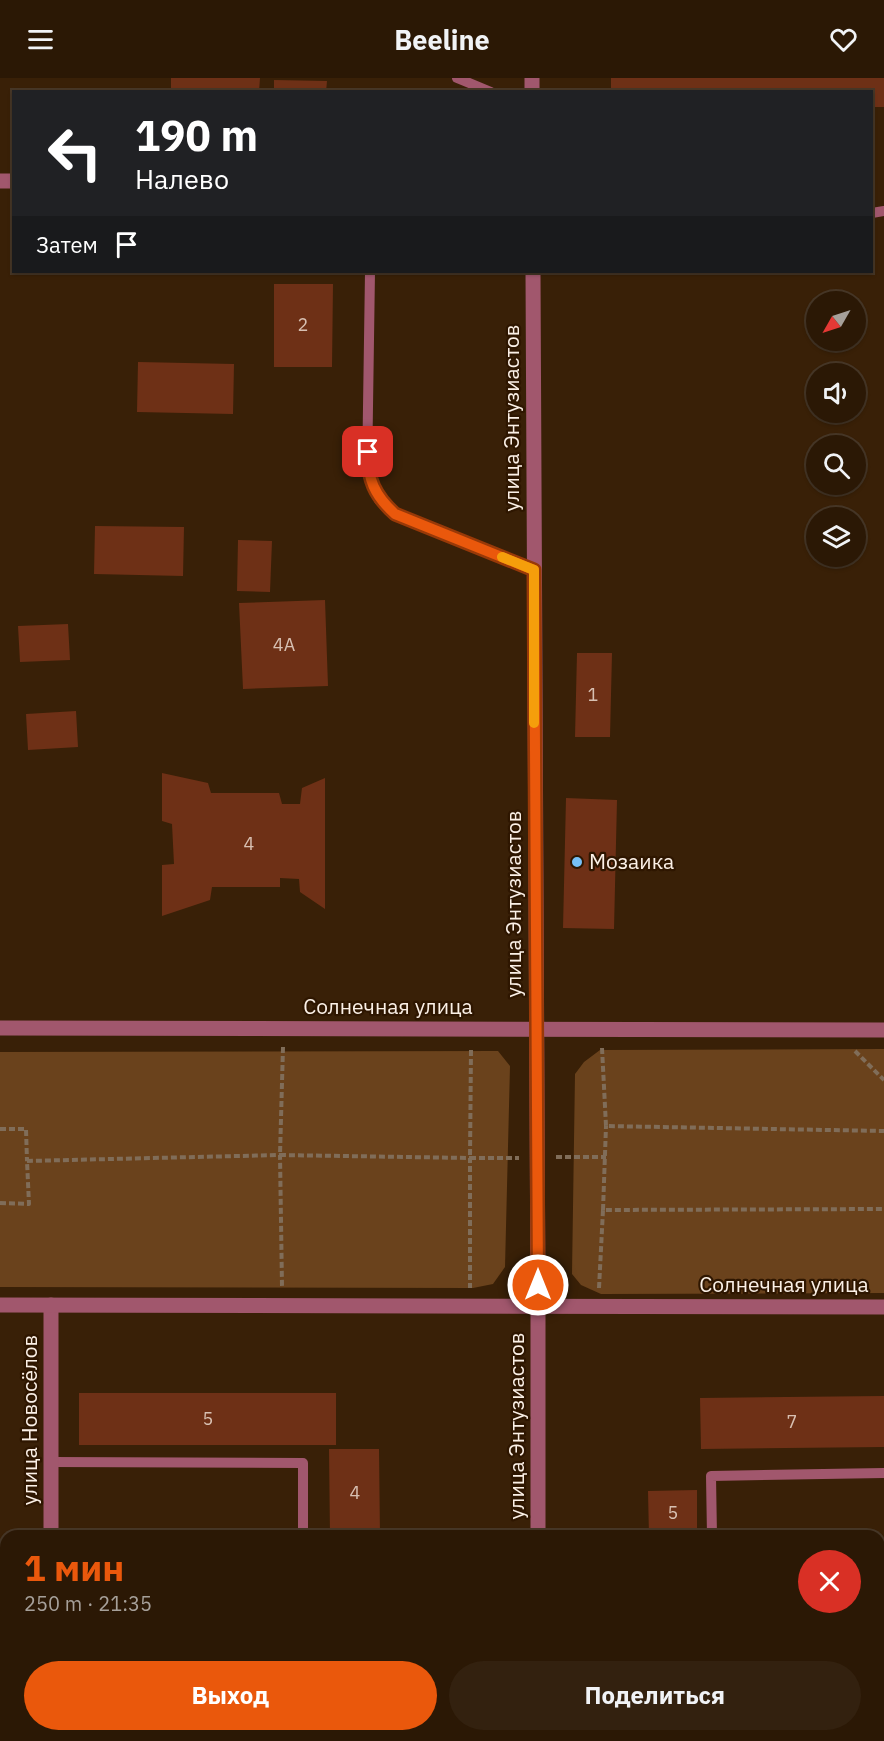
<!DOCTYPE html>
<html lang="ru">
<meta charset="utf-8">
<style>
:root{--surface:#2b1805;--page:#33210f;--text:#f1f3f6;--muted:#a6a09a;--line:#473727;--accent:#ea580c}
body{margin:0;font-family:"IBM Plex Sans",sans-serif;background:var(--page);color:var(--text);height:100vh;display:flex;flex-direction:column;font-size:22px;white-space:nowrap}
*{box-sizing:border-box;margin:0}
p{font-size:20px;color:var(--muted)}
.icon{flex:none;width:33px;height:33px;fill:none;stroke:currentColor;stroke-width:2;stroke-linecap:round;stroke-linejoin:round}
.map{position:relative;flex:1;overflow:hidden}
.details{position:absolute;left:0px;top:1452px;width:885px;height:212px;display:flex;flex-direction:column;background:var(--surface);border-radius:18px 18px 0 0;box-shadow:0 2px 4px #0004,0 0 0 2px var(--line)}
.details>*{flex:none}
.guide{position:absolute;left:12px;top:12px;width:861px;height:183px;border-radius:0px;box-shadow:0 2px 4px #0004,0 0 0 2px var(--line);background:#202124;color:#fff;overflow:hidden}
.needle{width:39px;rotate:231deg}
.fabs{position:absolute;left:806px;top:213px;display:grid;gap:12px}
.fabs a{display:grid;place-items:center;width:60px;height:60px;border-radius:50%;background:var(--surface);box-shadow:0 2px 4px #0004,0 0 0 2px var(--line);font-size:30px}
.pin{position:absolute;display:grid;place-items:center;width:51px;height:51px;color:#fff;margin:-26px;border-radius:12px;box-shadow:0 3px 9px #0006}
.me{position:absolute;width:66px;margin:-33px;rotate:0deg;stroke-linejoin:round;filter:drop-shadow(0 0 4px #0008)}
.turn{display:flex;align-items:center;gap:21px;height:126px;padding:0 24px;font-size:27px}
.turn .icon{width:78px;height:78px;stroke-width:2.5}
.turn b{display:block;font-size:42px;line-height:51px}
.then{display:flex;align-items:center;height:57px;padding:0 24px;background:#0003;gap:12px;font-size:22px}
.round{display:grid;place-items:center;flex:none;width:63px;height:63px;border-radius:32px;background:var(--page)}
.headline{display:flex;align-items:center;justify-content:space-between;height:102px;padding:0 24px}
h1{font-size:36px;font-weight:700;line-height:45px;color:var(--accent)}
.primary-button{display:flex;gap:12px;margin-top:auto;padding:12px 24px}
.primary-button a{flex:1;height:69px;border-radius:36px;background:var(--accent);color:#fff;font-size:24px;font-weight:700;line-height:69px;text-align:center}
.primary-button a+a{background:var(--page);color:var(--text)}
header{display:flex;justify-content:space-between;align-items:center;height:78px;padding:0 24px;background:var(--surface);font-size:27px;font-weight:700}
.map>svg:first-child{display:block}
</style>
<header><svg class="icon" aria-label="menu" viewBox="0 0 24 24"><path d="M4 6h16M4 12h16M4 18h16"/></svg>Beeline<svg class="icon" aria-label="heart" viewBox="0 0 24 24"><path d="M12 20l-8-8c-3-5 5-10 8-4 3-6 11-1 8 4z"/></svg></header>
<div class="map">
<svg width="884" height="1663" viewBox="0 0 884 1663">
<rect width="100%" height="100%" fill="#392007"/>
<path fill="#6a421c" d="M884,971v244l-283,1 -20,-9 -9,-11 3,-200 9,-12 16,-12z
M498,973l12,15 -5,201 -12,17 -20,4 -473,-1v-235z"/>
<path fill="#6e3016" d="M171,0h89l-1,14h-88z
M611,0h273v29h-12v-15h-261z
M274,2l53,1 -1,11h-52z
M274,206h59l-1,83h-58z
M138,284l96,2 -1,50 -96,-2z
M95,448l89,1 -1,49 -89,-2z
M238,462l34,1 -2,51 -33,-1z
M325,522l3,86 -85,3 -4,-86z
M68,546l2,36 -50,2 -2,-36z
M577,575h35l-2,84h-35z
M76,633l2,36 -50,3 -2,-36z
M162,695l46,10 3,10h68l3,11h18l2,-16 23,-10v131l-25,-17 -1,-13 -19,-1v9h-68l-2,13 -48,16v-51l12,-1 -2,-40 -10,-3z
M566,720l51,2 -3,129 -51,-1z
M79,1315h257v52h-257z
M884,1318v51l-183,2 -1,-51z
M329,1371h50l1,87h-50z
M697,1412v46h-48l-1,-45z
M332,1658h49l1,5h-50z
M651,1658h48v5h-48z"/>
<g fill="none" stroke-linecap="round" stroke-linejoin="round">
<path stroke="#806d59" stroke-width="4" stroke-dasharray="6 3" stroke-linecap="butt" d="M283,969l-3,108 190,3v130
M602,970l4,78 278,5
M471,972l-1,108h49
M855,973l29,29
M0,1051h26l1,32
M556,1079h50
M0,1125l29,1 -2,-43 253,-6 2,131
M603,1132l3,-84
M599,1210l4,-78 281,-1"/>
<path stroke="#a1576d" stroke-width="10" d="M457,0l34,14
M872,135l12,-2
M370,194l-3,202 12,26 16,14 139,56
M51,1384l252,1v73
M712,1458l-1,-60 173,-3
M305,1658v5
M713,1658v5"/>
<path stroke="#a1576d" stroke-width="15" d="M532,0v14
M0,103h14
M533,194l5,1034
M0,950l884,2
M51,1227v231
M52,1658v5"/>
<path stroke="#a1576d" stroke-width="15" d="M0,1227l884,2
M538,1228v230
M536,1663v-5"/>
</g>
<g fill="none" stroke-linecap="round" stroke-linejoin="round">
<defs>
<path id="route" d="M368,374c-1,27 7,44 27,62l139,56 4,715"/>
</defs>
<use href="#route" stroke="#983908" stroke-width="15"/>
<use href="#route" stroke="#ea580c" stroke-width="10"/>
<path stroke="#f59e0b" stroke-width="10" d="M502,479l32,13v153"/>
</g>
<circle fill="#76c0f7" stroke="#2e1600" stroke-width="2" cx="577" cy="784" r="6"/>
<g text-anchor="middle" stroke-width="4.5" stroke-linejoin="round" paint-order="stroke">
<g font-size="18" fill="#d8c0b2">
<text x="303" y="253">2</text>
<text x="284" y="573">4А</text>
<text x="593" y="623">1</text>
<text x="249" y="772">4</text>
<text x="208" y="1347">5</text>
<text x="792" y="1350">7</text>
<text x="355" y="1421">4</text>
<text x="673" y="1441">5</text>
</g>
<g font-size="21" fill="#fbf0e6" stroke="#2e1600">
<text transform="translate(512 340) rotate(-90)" y="7">улица Энтузиастов</text>
<text transform="translate(514 826) rotate(-90)" y="7">улица Энтузиастов</text>
<text x="388" y="936">Солнечная улица</text>
<text x="784" y="1214">Солнечная улица</text>
<text transform="translate(30 1342) rotate(-90)" y="7">улица Новосёлов</text>
<text transform="translate(517 1348) rotate(-90)" y="7">улица Энтузиастов</text>
</g>
<g font-size="21" fill="#fbf0e6" stroke="#2e1600" text-anchor="start">
<text x="589" y="791">Мозаика</text>
</g>
</g>
</svg>
<div class="fabs">
<a><svg class="needle" viewBox="-14 -14 28 28"><path d="M0-13l5 13h-10z" fill="#e53935"/><path d="M0 13l5-13h-10z" fill="#a6a09a"/></svg></a>
<a><svg class="icon" aria-label="sound" viewBox="0 0 24 24"><path d="M4 9h4l5-4v14l-5-4H4zM17 9q2 3 0 6"/></svg></a>
<a><svg class="icon" aria-label="search" viewBox="0 0 24 24"><circle cx="10" cy="10" r="6"/><path d="M15 15l6 6"/></svg></a>
<a><svg class="icon" aria-label="layers" viewBox="0 0 24 24"><path d="M12 4l9 5-9 5-9-5zM3 14l9 5 9-5"/></svg></a>
</div>
<div class="pin" style="left:368px;top:374px;background:#d93025"><svg class="icon" aria-label="arrive" viewBox="0 0 24 24"><path d="M6 21V4h12l-3 4 3 4H6"/></svg></div>
<svg class="me" style="left:538px;top:1207px" viewBox="-20 -20 40 40"><circle r="17" fill="#ea580c" stroke="#fff" stroke-width="3"/><path d="M0-11L8 9 0 5-8 9z" fill="#fff"/></svg>
<div class="guide">
<div class="turn"><svg class="icon" aria-label="left" viewBox="0 0 24 24"><path d="M17 20v-9H6M10 6l-5 5 5 5"/></svg><div><b>190 m</b>Налево</div></div>
<div class="then">Затем<svg class="icon" aria-label="arrive" viewBox="0 0 24 24"><path d="M6 21V4h12l-3 4 3 4H6"/></svg></div>
</div>
<section class="details">
<div class="headline"><div><h1>1 мин</h1><p>250 m · 21:35</p></div><a class="round" style="background:#d93025;color:#fff"><svg class="icon" aria-label="close" viewBox="0 0 24 24"><path d="M6 6l12 12M18 6L6 18"/></svg></a></div>
<div class="primary-button"><a>Выход</a><a>Поделиться</a></div>
</section>
</div>
